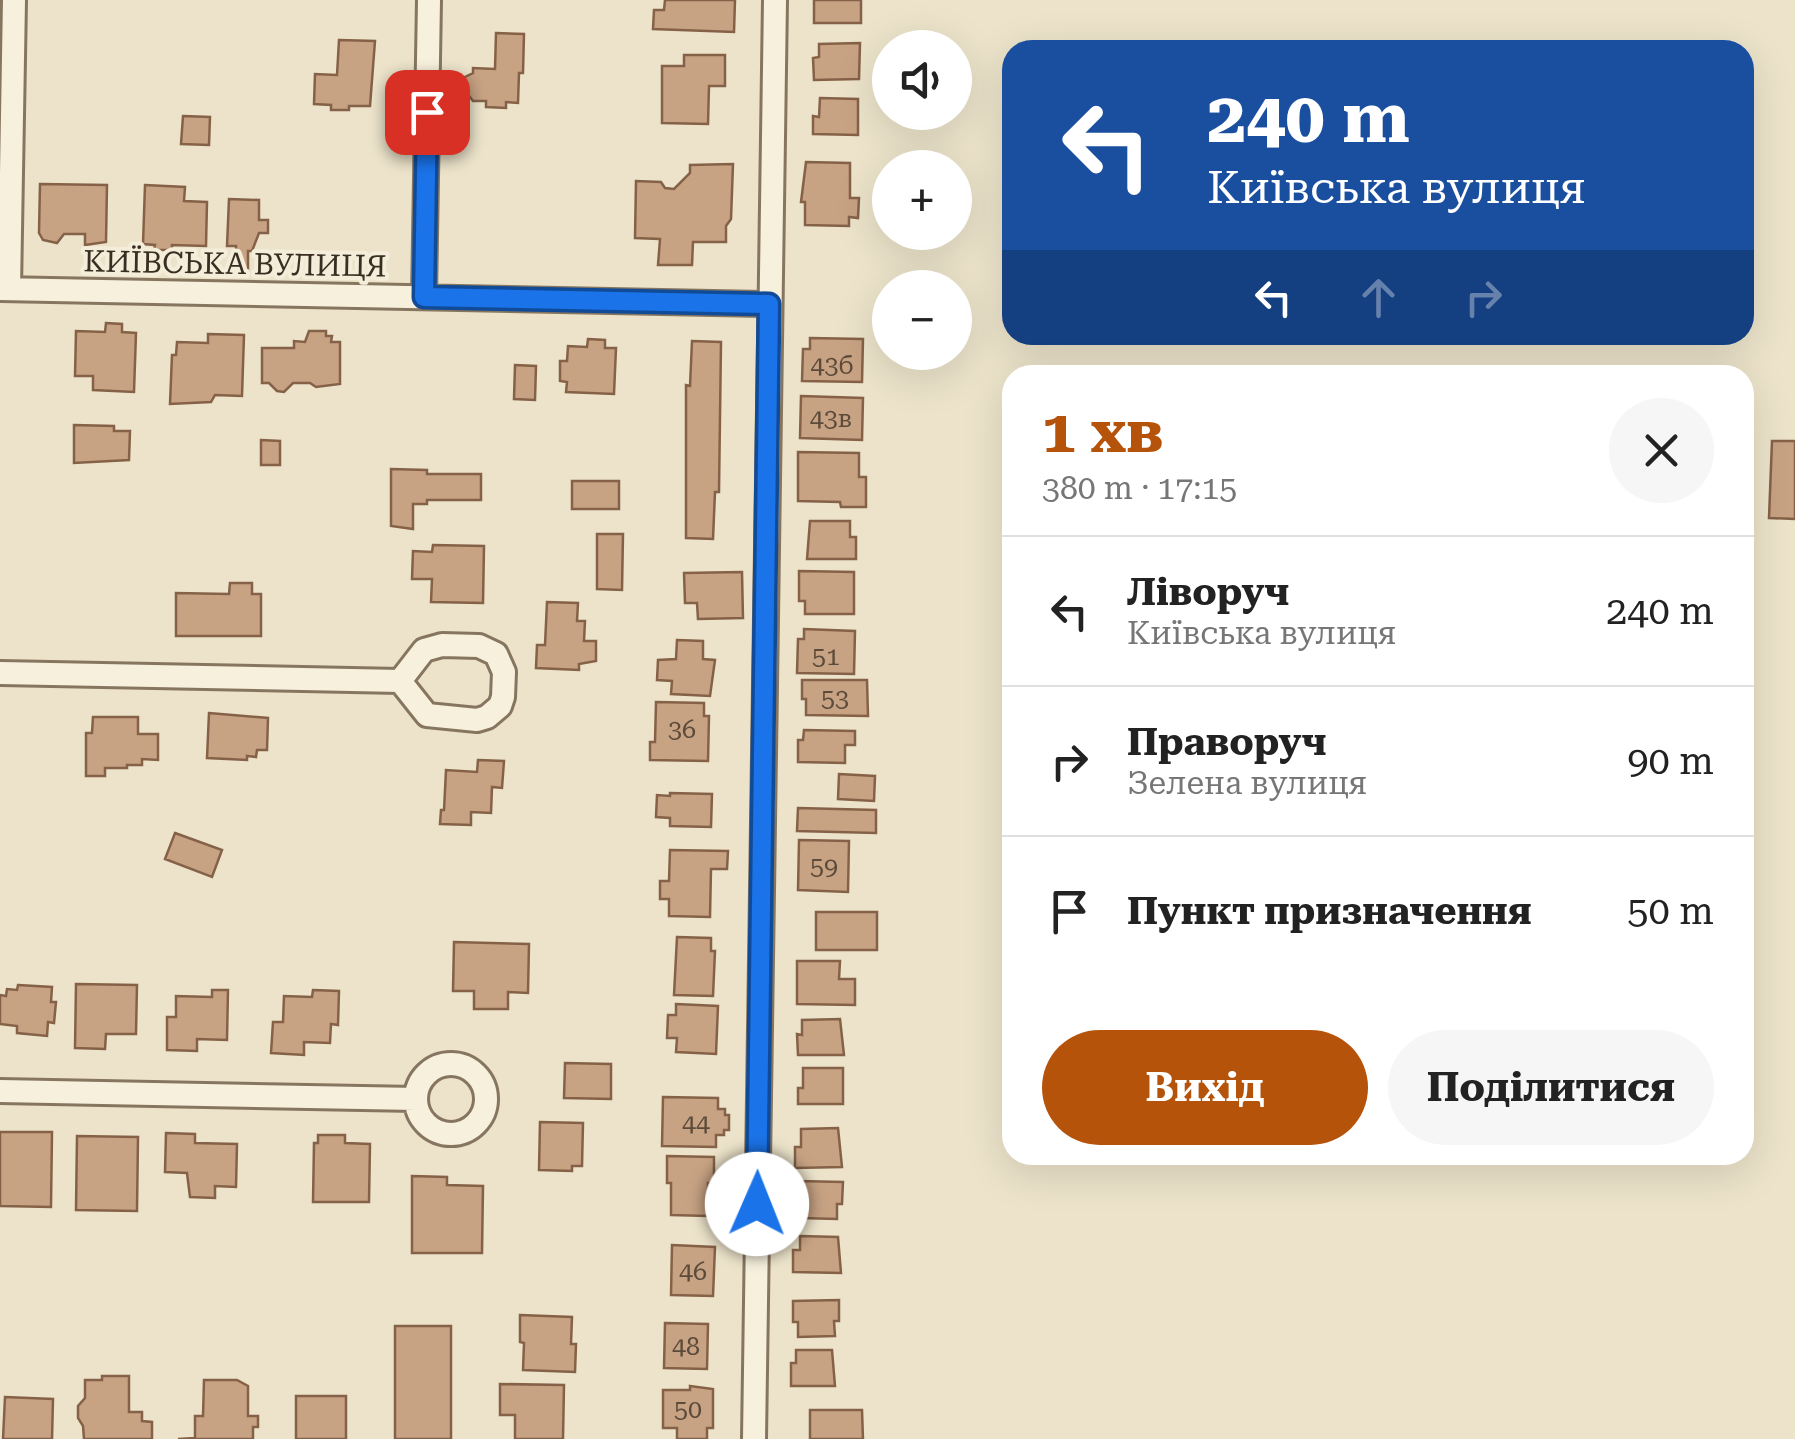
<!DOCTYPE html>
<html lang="uk">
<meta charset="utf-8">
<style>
:root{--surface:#fff;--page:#f6f6f6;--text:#222;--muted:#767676;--line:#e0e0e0;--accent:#b45309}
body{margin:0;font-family:"Roboto Serif",serif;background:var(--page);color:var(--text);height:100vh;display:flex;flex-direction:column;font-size:38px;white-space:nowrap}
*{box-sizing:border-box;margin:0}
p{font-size:32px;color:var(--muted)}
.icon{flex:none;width:55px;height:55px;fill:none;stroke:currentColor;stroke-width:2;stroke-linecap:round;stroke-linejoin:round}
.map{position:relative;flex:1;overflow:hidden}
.side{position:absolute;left:1002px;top:365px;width:752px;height:800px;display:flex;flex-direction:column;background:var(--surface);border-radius:30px;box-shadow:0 10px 40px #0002}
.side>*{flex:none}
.banner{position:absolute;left:1002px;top:40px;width:752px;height:305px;border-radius:30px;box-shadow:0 10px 40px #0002;background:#1a4fa0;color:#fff;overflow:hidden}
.tools{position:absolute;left:872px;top:30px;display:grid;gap:20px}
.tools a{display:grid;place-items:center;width:100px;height:100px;border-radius:50%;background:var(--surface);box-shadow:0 10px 40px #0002;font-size:50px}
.pin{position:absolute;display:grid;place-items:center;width:85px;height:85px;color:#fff;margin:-42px;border-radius:20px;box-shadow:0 5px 15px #0006}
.me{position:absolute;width:110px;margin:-55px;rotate:1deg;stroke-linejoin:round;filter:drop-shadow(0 0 8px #0008)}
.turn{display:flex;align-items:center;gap:35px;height:210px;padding:0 40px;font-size:45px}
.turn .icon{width:130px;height:130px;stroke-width:2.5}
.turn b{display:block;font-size:70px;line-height:85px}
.lanes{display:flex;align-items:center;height:95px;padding:0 40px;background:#0003;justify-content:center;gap:50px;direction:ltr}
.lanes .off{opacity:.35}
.round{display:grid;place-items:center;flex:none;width:105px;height:105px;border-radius:52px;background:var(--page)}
.summary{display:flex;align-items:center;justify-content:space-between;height:170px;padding:0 40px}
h1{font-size:60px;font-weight:700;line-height:75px;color:var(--accent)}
.primary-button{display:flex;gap:20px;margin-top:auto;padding:20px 40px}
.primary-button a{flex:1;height:115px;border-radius:60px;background:var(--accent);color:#fff;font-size:40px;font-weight:700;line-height:115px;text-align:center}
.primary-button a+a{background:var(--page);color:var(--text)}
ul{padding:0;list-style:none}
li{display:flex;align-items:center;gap:30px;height:150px;padding:0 40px;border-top:2px solid var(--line)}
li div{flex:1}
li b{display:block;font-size:38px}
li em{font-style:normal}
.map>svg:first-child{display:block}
</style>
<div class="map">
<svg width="1795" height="1439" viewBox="0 0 1795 1439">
<rect width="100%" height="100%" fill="#ece3ca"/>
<path fill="#c7a283" stroke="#856247" stroke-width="2.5" d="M665,0h70l-1,32 -81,-3 1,-19h10z
M814,0h47v23h-47z
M496,33l28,1 -1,39h-4l-1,30 -12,-1v6l-20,-1v-6h-13l-10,-13 2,-11 8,-4v-5l22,1z
M339,40l36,1 -5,65h-21v4h-18v-5l-17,-1 1,-30 22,1z
M860,43l-1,36 -45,1 -1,-22 6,-1v-13z
M684,55h41v31h-16l-1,38 -46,-1v-57h22z
M820,98l38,1v36l-45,-1v-18l6,1z
M183,116l27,1 -1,28 -28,-1z
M806,162l44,1v35h9l-1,20 -9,-1v9l-44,-1v-23h-4z
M733,164l-2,55 -5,7v16h-33l-1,23h-34l2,-26 -25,-1 1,-57 25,1 4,6 9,1 16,-16v-8z
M40,184l67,1 -1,57 -21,3v-11h-21l-7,9 -14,-3 -4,-7z
M145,185l40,2 -1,14 23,1 -1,44 -34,-1v5h-18l1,-5 -12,-1z
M229,199l30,1v20h9v13h-9l-7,18h-4v24h-9v-24h-3v-5h-9z
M106,323l16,1v8l14,1 -2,59 -41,-2v-14h-18l1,-45 29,1z
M309,331h17v5h6l-1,6h9v42l-24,3 -6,-4h-17l-9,9 -7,-1 -8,-8h-7v-35h32v-7l11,1z
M208,334l36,1 -2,61 -27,-1 -4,7 -41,2 2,-49h4l1,-13 31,1z
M810,338l53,1 -1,43 -60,-1 1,-32h7z
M588,339l17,1v8h11l-2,46 -48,-2 1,-10 -7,-1v-20h7l1,-15 19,1z
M692,341l29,1 -2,150h-4l-2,47 -27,-1v-153l4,1z
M515,365l21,1 -1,34 -21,-1z
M801,396l62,2 -1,42 -62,-2z
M74,425l40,1v5h16l-1,29 -55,3z
M261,440l19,1v24h-19z
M1772,441h23v78l-26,-1z
M798,452l61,1v24h7v30h-25l-1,-5 -42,-1z
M391,469l36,1v4h54v26h-54v4h-14v25l-22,-3z
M572,481h47v28h-47z
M810,521h40v16h6v22h-49z
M597,534h26l-1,56 -25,-1z
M433,545l51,1 -1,57 -52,-1 1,-23h-20l1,-28 19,1z
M799,571l55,1v42h-49v-13h-6z
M742,572l1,46 -45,1 -1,-16h-12l-1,-30z
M230,583h22v11h9v42h-85v-43l53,1z
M547,602l31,1 -1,18h8l-1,20h12v20l-17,3v6l-43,-2 1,-23h8z
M804,629l51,2 -1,43 -57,-1 1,-34h6z
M677,640l26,1v18l12,1 -5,36 -39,-2 1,-13 -15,-1 1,-20 18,-1z
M802,680h65l1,36 -62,-1v-16h-4z
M656,702l48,1v13h5l-1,45 -58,-1v-18h5z
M209,713l59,5 -1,32h-10l-1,7 -9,-1v4l-40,-2z
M93,717h45v17h20v26l-16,-1v6h-15v3h-22v8h-19v-43h6z
M804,730l51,1v14h-10v18l-47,-1v-22h5z
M478,760l26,1 -2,27 -10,-1 -1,26 -20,-1v13l-31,-1 1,-14h3l2,-40 31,2z
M839,774l36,2 -1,25 -36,-2z
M670,793l42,1 -1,33 -41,-1v-8l-14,-1 1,-22 13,1z
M798,808l78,2v23l-79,-2z
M175,833l47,17 -10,27 -47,-18z
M799,840l50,1 -1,51 -50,-2z
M670,850l58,1 -1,18h-16l-1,48 -41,-1v-17h-9v-18h9z
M816,912h61v38h-61z
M677,937l34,1v13h4l-2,45 -39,-1z
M454,942l75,2 -1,49 -20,-1v17h-34v-18h-21z
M797,961h43l-1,18h16v26l-58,-1z
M76,984l61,1 -1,49h-30l-1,15 -30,-1z
M18,985l34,2 -1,15h5l-2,21 -6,-1 -1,14 -30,-3v-7l-17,-2v-29l6,1 1,-7 10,1z
M212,990h16l-1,50 -30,-1v12l-30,-1v-33h9v-21l36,1z
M313,990l26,1 -1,34 -7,-1 -1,19 -26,-1v13l-33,-2 2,-31h10l1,-26 28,1z
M676,1004l42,2 -2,48 -40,-2 1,-14h-10l1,-23h8z
M840,1019l4,36h-46l-1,-21 5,1v-15z
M565,1063l46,1v35l-47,-1z
M803,1068h40v36h-45v-16h5z
M663,1097l55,1v11h7v6h4v15h-5v5h-8v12l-54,-1z
M540,1122l43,1 -1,43h-10v5l-33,-1z
M838,1128l4,39 -47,1v-21h6v-18z
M0,1132h52l-1,75 -51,-1z
M166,1133l29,1v9l42,1 -1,43 -21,-1v12l-25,-1 -3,-24 -22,-1z
M318,1135h27v8l25,1 -1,58h-56l1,-59h4z
M77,1136l61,1 -1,74 -61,-1z
M667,1156l47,1v26h-6v33l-37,-1v-32h-4z
M412,1176l35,1v8l36,1 -1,67h-70z
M797,1181l46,1 -1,22h-5v15l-37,-1z
M800,1236l38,1 3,36 -48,-1v-22h7z
M672,1245l43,2 -2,49 -42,-1z
M839,1300v21h-5l1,15 -37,1v-15h-5v-21z
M520,1315l52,2 -1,27h5l-1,28 -52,-2 1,-27 -4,-1z
M665,1323l43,1 -1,45 -43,-1z
M395,1326h56v113h-56z
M796,1350h36l3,36h-44v-23h5z
M102,1376h27v36h13v9l10,1v17h-68l-1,-13 -5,-8v-12l7,-8v-18h17z
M204,1380h33l11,6v30h10v11h-5v12h-75l17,-1v-22h8z
M500,1384l64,1 -1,54h-48v-24h-15z
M690,1386l23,3v39h-6v11h-30v-11h-14v-38h27z
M296,1396h50v43h-50z
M5,1397l48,2 -1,40h-49z
M810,1410h52l1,29h-53z"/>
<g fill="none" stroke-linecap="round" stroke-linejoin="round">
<defs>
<path id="minor" d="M0,289l769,15
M9,289l5,-289
M424,297l5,-297
M442,645l37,1 17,8 8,18 -1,25 -3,9 -13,11 -10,3 -50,-5 -27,-34 24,-31z
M0,673l400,8
M416 1099a35 35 0 1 1 70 0a35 35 0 1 1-70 0Z
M0,1091l416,8
M754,1439l21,-1439"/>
</defs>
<use href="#minor" stroke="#87765f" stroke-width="28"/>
<use href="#minor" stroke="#f7f0dd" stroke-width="22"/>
</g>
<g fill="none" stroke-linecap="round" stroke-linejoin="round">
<defs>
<path id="route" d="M427,112l-3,185 345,7 -12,900"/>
</defs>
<use href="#route" stroke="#114b97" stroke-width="25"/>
<use href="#route" stroke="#1a73e8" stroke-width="18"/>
</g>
<g text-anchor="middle" stroke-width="8" stroke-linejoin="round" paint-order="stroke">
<g font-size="25" fill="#5c4b3a">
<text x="832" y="374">43б</text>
<text x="831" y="427">43в</text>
<text x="826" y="665">51</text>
<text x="835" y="707">53</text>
<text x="682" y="738">36</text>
<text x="824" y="875">59</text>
<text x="696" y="1132">44</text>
<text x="693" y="1280">46</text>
<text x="686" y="1355">48</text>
<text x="688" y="1418">50</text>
</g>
<g font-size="30" fill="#392e22" stroke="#f4edd9">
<text transform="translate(235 264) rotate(1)" y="10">КИЇВСЬКА ВУЛИЦЯ</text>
</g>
</g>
</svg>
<div class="tools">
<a><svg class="icon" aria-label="sound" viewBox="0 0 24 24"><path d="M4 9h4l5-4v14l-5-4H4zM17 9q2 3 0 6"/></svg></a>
<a>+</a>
<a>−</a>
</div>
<div class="pin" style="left:427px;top:112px;background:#d93025"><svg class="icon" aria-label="arrive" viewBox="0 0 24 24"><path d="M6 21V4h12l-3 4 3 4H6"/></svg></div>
<svg class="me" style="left:757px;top:1204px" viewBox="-20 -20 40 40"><circle r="19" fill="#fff"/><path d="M0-13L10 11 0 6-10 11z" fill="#1a73e8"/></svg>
<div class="banner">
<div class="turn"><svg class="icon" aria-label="left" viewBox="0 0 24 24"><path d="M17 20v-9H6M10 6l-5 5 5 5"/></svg><div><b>240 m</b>Київська вулиця</div></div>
<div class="lanes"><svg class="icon" aria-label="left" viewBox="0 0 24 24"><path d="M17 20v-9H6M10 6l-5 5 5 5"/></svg><svg class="icon off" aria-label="ahead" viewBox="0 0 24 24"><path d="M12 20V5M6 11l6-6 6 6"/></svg><svg class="icon off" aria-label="right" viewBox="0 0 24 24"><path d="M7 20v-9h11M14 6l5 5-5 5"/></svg></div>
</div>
<section class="side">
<div class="summary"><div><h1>1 хв</h1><p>380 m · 17:15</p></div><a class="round"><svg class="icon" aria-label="close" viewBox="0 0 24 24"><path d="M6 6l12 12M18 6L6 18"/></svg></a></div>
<ul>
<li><svg class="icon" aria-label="left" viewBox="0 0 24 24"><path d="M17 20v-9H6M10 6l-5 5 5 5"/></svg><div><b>Ліворуч</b><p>Київська вулиця</p></div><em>240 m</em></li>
<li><svg class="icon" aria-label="right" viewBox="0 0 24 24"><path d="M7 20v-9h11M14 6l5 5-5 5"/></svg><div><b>Праворуч</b><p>Зелена вулиця</p></div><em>90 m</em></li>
<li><svg class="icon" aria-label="arrive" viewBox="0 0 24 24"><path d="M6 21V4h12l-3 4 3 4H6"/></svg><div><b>Пункт призначення</b></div><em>50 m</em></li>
</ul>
<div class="primary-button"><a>Вихід</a><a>Поділитися</a></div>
</section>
</div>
